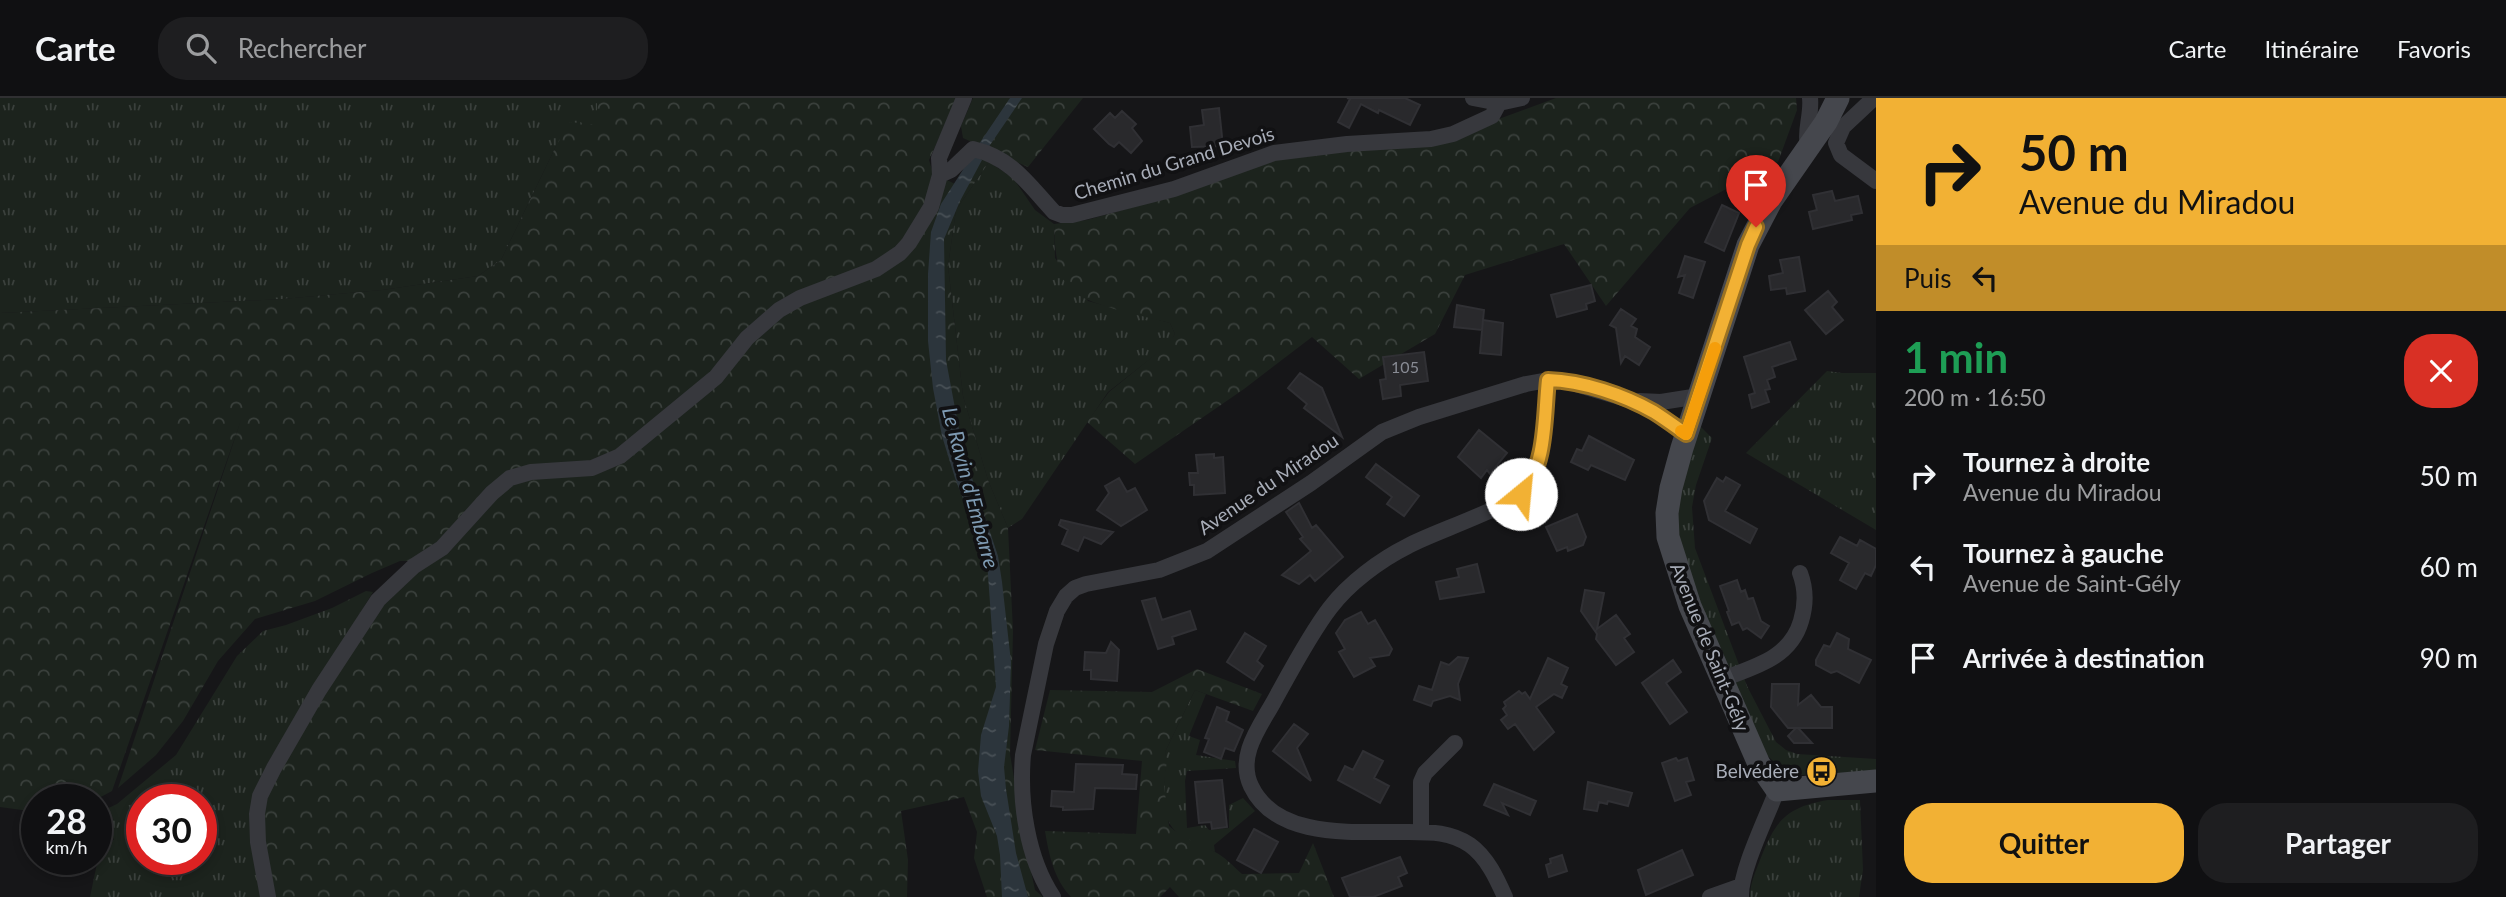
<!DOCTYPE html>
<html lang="fr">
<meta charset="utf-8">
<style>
:root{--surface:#101012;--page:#1e1e20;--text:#f1f3f6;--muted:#9c9d9f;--line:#303032;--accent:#f2b134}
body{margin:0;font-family:Lato,sans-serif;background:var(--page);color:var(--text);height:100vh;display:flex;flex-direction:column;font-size:26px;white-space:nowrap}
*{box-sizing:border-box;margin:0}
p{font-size:23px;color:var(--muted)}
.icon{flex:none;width:38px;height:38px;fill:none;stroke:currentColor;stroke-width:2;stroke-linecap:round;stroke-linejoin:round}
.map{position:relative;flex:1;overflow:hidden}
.drawer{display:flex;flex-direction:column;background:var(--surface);width:630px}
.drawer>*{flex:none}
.banner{background:#f2b134;color:#111;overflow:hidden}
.speed{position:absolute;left:21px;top:686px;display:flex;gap:14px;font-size:35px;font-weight:700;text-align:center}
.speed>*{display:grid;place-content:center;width:91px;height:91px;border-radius:50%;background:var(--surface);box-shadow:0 4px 10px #0003,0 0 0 2px var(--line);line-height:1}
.speed small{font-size:18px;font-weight:400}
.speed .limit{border:10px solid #d22;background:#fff;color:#111}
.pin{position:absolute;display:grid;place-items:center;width:60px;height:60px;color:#fff;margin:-72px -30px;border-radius:50% 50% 50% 0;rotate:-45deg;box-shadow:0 0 7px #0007}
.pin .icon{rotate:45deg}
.me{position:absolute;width:77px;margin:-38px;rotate:28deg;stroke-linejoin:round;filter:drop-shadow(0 0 5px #0008)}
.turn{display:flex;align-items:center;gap:24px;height:147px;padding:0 28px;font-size:32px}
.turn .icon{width:91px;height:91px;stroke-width:2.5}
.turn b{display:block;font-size:49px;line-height:60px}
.then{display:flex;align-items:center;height:66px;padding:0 28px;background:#0003;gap:14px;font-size:26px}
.round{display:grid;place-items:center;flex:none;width:74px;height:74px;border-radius:28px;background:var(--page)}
.overview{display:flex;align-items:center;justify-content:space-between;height:119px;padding:0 28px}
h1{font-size:42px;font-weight:700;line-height:52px;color:#1e9e55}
.action{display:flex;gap:14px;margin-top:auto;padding:14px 28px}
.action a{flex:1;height:80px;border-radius:28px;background:var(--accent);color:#111;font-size:28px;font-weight:700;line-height:80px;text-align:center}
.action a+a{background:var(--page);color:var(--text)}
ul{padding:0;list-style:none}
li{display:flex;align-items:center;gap:21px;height:91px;padding:0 28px}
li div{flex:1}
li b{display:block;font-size:26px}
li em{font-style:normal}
header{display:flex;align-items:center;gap:42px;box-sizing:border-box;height:98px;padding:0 35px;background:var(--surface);border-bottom:2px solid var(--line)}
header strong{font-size:33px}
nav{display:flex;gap:38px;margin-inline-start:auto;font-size:24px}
.search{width:490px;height:63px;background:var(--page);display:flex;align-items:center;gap:18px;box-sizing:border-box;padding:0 24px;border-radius:28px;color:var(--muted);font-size:26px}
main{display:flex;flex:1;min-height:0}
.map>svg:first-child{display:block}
</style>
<header>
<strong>Carte</strong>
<div class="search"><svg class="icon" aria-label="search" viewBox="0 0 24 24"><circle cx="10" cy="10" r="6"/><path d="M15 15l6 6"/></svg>Rechercher</div>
<nav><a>Carte</a><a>Itinéraire</a><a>Favoris</a></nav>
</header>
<main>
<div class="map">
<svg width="1876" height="799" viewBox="0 0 1876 799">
<defs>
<pattern id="grass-tufts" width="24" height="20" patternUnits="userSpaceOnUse" patternTransform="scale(1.75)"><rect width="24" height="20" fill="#1c231d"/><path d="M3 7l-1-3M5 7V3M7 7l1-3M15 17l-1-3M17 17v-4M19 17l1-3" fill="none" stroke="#3a403c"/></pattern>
<pattern id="forest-crowns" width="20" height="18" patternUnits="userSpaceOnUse" patternTransform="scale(1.75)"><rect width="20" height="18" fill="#1c231d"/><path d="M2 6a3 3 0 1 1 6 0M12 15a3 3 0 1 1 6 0" fill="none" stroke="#3a403c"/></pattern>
<pattern id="water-ripples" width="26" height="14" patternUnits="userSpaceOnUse" patternTransform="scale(1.75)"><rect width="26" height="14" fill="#2c353c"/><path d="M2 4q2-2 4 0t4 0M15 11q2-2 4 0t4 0" fill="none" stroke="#485056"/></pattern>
</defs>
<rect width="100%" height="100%" fill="#161618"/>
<path fill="url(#grass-tufts)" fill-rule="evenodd" d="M0,0h597v27l-41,21 -55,114 -23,16 -96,14 -100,9 -282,14z
M989,64l24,16 22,32 19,14 1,34 33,43 82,22 5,11 -7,11 -60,47 -86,127 -14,9 -20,-48 -25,-84 -15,-130 8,-56z
M1827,273l15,2h34v157l-130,-77z
M1697,325l15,15 -16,47 -4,22 3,41 52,138 29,56 10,8 11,4 79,5v15l-80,1 -14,-5 -16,-16 -36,-66 -57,-161z
M366,493l7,1 -103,167 -17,36 10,102h-173l8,-38 16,-20 -18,-25 21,-10 59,-49 61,-99 26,-25 23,-6 46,-17zM142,702h59v59h-59z
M1195,592l11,4 -17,42 11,4 -4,15 39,6 1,7 -49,3 -2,10 2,47 18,-3 4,5 20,-2v-23l14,-7 12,13 -41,34 1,7c-39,-16 -53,-21 -51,-67 0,-12 4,-22 1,-33z
M1828,702h32l3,70 -4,27h-109c0,-13 5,-24 10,-37 15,-38 25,-53 68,-60z"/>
<path fill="url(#forest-crowns)" d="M597,0h360l-28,62 4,13 26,13 21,-30 9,6 -33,48 -8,56 15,130 25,84 20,48 5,103 -3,123 14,85 11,51 8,7h-56l-13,-39 3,-26 -13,-35 -63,14 7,49 -1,37h-635l-13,-75 17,-53 133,-208h-9l-28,12 -57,28 -60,18 -37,42 -35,60 -27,34 -38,33 124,-371 -130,374 -17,9h-58v12l-37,-5v-494l282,-14 100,-9 96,-14 23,-16 55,-114 14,-24 27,3z
M973,0h110l-55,69 -65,-29 -2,-12z
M1556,0h240l1,12 -19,52 -88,46 -84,98 -42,-62 -99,31 -30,59 -76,45 -47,-42 -68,52 -109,75 -48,-42 22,-30 58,-47 8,-11 -5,-11c-22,-6 -90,-19 -102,-36 -13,-19 -13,-41 -14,-63l33,-4 95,-27 87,-33 192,-21 35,-19z
M1197,571l65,25 -9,17 -58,-21 -30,62 2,8 -3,25 5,41c14,12 29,17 46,26 10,5 18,14 27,22l57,-1 14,-30 21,54h-155l-9,-10 -10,10h-89c-17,-18 -22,-42 -26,-66l91,3 6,-73 -107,-11 15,-60 102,2z"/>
<path fill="url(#water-ripples)" d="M1010,0h12l-34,50 -9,-4z
M973,56l9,6 -22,41 -16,38 2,121 17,91 35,105 4,26 9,80 -2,64 -5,41 2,22 10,64 12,44h-26l-2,-42 -3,-19 -16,-40 -3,-25 3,-36 15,-48 -9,-126 -32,-83 -13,-42 -9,-48 -5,-47v-67l3,-42 10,-28z"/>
<path fill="#29292c" stroke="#303034" stroke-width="2" d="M1347,0h58l15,7 -10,20 -31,-15 -1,3 -17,-9 -12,24 -11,-6 12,-23z
M1219,10l4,38 -31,1 -2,-20 14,-2 -2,-15z
M1122,13l14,13 -4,4 10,13 -11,12 -12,-11 -5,5 -5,-3 -15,-15 16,-16 5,5z
M1832,93l3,10 23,-5 4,17 -11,2 1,5 -39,9 -4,-17 8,-2 -4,-15z
M1722,107l17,8 -15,38 -19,-9z
M1685,158l20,6 -12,36 -14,-5 6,-18 -7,2z
M1799,159l6,34 -18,3 -1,-6 -15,2 -2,-14 14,-3 -3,-13z
M1591,187l4,16 -9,3 1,5 -30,8 -6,-22z
M1828,193l9,11 -5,5 11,13 -17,14 -21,-24z
M1457,207l27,5 -2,20 -28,-3z
M1621,211l15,10 -5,7 6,3 -2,8 15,10 -11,18 -14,-9 -4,7 -5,-35 -6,-3z
M1483,222l20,3 -2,32 -21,-2z
M1790,244l6,17 -24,8 3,10 -8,3 3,9 -5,1 4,12 -17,6 -3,-13 6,-2 -11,-36z
M1424,254l4,29 -28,4 1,11 -18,3 -3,-19 6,-1 -3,-22z
M1300,275l22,15 20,49 -38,-29 3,-4 -19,-16z
M1479,332l28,23 -17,21 -3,-4 -6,8 -23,-21z
M1589,338l45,24 -9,20 -34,-15 -3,5 -17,-8 6,-13 5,2z
M1214,356v4l9,-1 2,36 -31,2v-10h-4l-1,-12h9l-2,-18z
M1376,366l43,32 -15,20 -17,-12 5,-7 -26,-20z
M1726,379l14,8 -15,26 32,18 -7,14 -41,-23 -5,-19 13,-23 6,4z
M1119,380l8,14 8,-4 12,22 -26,16 -24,-16 12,-17 -4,-7z
M1299,405l13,25 4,-3 27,32 -28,24 -5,-6 -11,9 -17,-9 29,-24 -11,-12 3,-2 -17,-25z
M1577,416l9,23 -3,8 -15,6 -1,-4 -10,4 -11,-24z
M1061,422l52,12 -12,12 -17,-7 -6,14 -16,-7 6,-14 -9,-5z
M1840,439l17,9 3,-6 16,9v16l-5,11 -6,-3 -9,16 -16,-9 9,-17 -18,-10z
M1477,466l7,28 -44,7 -4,-17 23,-5 -2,-8z
M1737,482l4,12 4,-2 3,9 5,-1 8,23 8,5 -8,12 -14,-10 -4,2 -4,-8 -7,3 -5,-13 2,-1 -9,-25z
M1585,492l19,3 -7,36 19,-14 14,19 -6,4 10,14 -18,13 -20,-26 1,-5 -16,-23z
M1155,500l7,22 28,-9 6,18 -24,8 2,7 -16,5 -16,-48z
M1361,514l7,12 7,-4 17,29 -3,6 -19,3 5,8 -21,11 -15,-25 6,-3 -9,-16 9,-13z
M1245,535l21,13 -9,15 6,5 -9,14 -27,-18z
M1837,535l12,6 -1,10 23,11 -12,23 -22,-12 -6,2 -15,-8v-5l8,-15 6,2z
M1111,544l8,8 -2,31 -26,-2v-9h-7l1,-18 21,1z
M1458,559l10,1 -10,26 2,16 -10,-4 -17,5 -2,5 -17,-6 5,-14 13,4 9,-28 8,3z
M1548,560l20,10 -7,16 6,3 -5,11 -8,-4 -18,13 18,25 -20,18 -19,-26 -7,5 -7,-9 6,-5 -4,-6 3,-3 -2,-4 15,-11 3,3 3,-2 5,7z
M1673,562l8,12 -15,11 21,29 -17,12 -28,-41z
M1772,586h27l-1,21 13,-10 10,12h11v21h-34l14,15h-18l-6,-7 8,-8h-8l-17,-21z
M1217,609l12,5 -3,9 17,9 -9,21 -9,-3 -4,11 -17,-7 5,-13 -4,-1z
M1294,626l14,10 -11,14 14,33 -38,-30z
M1363,653l20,10 -9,17 15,8 -9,17 -42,-23 7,-14 8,4z
M1676,660l2,3 9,-3 7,22 -8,2 5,13 -16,6 -13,-38z
M1076,666l47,1 -1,9 15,1 -1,14 -41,-1 -2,21 -30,1v-3l-12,-1 1,-15 22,1z
M1222,682l5,47 -15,2 -1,-7 -12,1 -4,-41z
M1588,684l44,11 -4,13 -20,-5 -1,3 -8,-2 -2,9 -13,-2z
M1494,686l42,17 -6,14 -28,-12 6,12 -24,-10z
M1254,731l24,13 -17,31 -24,-13z
M1682,752l11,25 -47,20 -8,-25z
M1562,757l5,16 -18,6 -3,-12 5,-2 -1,-4z
M1400,759l7,16 -9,4 4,9 -29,11h-23l-8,-19z"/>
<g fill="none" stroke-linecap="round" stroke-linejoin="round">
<path stroke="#37383d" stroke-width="16" d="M1473,0l26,5 23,-5
M1874,0l-31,29 -7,16 5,12 35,26
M1808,48c-4,-15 4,-31 2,-48
M940,77l11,-5 22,-21c39,9 55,35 81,63l8,3h10l102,-26 100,-36 73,-9 84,-5 22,-5 39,-18 7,-13
M1639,303l22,1 38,-6
M1720,582c33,-13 70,-21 81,-59 5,-16 5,-32 -1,-48
M1421,734v-50l4,-9 30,-30
M268,799l-10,-55 -1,-28 3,-18 14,-28 45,-78 59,-90 36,-34 28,-18 50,-55 18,-15 21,-6 61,-4 28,-12 96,-79 31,-39 32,-28 21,-12 76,-29 24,-16 9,-10 22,-36 9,-32 -1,-17 25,-60
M1053,799c-26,-39 -34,-96 -30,-142l23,-111 11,-33 9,-15 9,-8 11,-4 73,-14 48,-19 104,-68 71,-51 37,-15 107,-33 22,-4 21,2 61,18 25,13 31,21
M1505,799c-8,-18 -18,-40 -35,-52 -19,-13 -39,-13 -61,-13 -51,-1 -132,9 -158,-46 -14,-30 8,-58 22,-83 16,-29 37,-69 57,-95 19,-25 50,-48 78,-62 25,-14 104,-39 118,-58 20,-25 19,-76 22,-108
M1710,799l31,-11
M1741,799c-1,-26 26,-80 36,-107"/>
<path stroke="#45474d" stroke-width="23" d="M1838,0l-12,24 -55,79 -23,44 -66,203 -11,40 -4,25 1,24 22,69 69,158 18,26 99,-9"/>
</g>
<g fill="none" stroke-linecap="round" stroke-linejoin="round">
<defs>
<path id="route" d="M1521,396c26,-28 23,-78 27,-114 35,1 76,15 106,32 11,7 22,15 32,22l62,-189 8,-18"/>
</defs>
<use href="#route" stroke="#9d7322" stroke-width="18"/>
<use href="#route" stroke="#f2b134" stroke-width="12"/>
<path stroke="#f59e0b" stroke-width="12" d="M1681,333l5,3 29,-86"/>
</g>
<defs>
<symbol id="bus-disc" viewBox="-11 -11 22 22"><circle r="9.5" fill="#f2b134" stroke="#111113"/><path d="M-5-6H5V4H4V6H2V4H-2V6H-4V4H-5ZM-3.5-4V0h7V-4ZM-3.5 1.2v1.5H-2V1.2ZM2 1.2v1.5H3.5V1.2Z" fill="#111"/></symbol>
</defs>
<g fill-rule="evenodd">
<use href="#bus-disc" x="1804" y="656" width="35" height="35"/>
</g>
<g text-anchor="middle" stroke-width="7" stroke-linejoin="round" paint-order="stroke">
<g font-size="16" fill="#888b94">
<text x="1405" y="275">105</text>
</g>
<g font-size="19" fill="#a8adb8" stroke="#111113">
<text transform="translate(1174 65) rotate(-17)" y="7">Chemin du Grand Devois</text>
<text transform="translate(1268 386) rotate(-34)" y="7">Avenue du Miradou</text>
<text transform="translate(1710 549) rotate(68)" y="7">Avenue de Saint-Gély</text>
</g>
<g font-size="19" fill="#a8adb8" stroke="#111113" text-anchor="end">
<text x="1799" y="680">Belvédère</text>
</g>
<g font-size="21" font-style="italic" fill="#7f9bb3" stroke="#111113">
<text transform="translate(970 390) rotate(75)" y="7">Le Ravin d'Embarre</text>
</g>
</g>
</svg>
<div class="speed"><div>28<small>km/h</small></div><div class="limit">30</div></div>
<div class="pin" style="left:1756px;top:129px;background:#d93025"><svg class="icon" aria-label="arrive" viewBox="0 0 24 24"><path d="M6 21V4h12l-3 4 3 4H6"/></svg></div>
<svg class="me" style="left:1521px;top:396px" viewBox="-20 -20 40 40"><circle r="19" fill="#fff"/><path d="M0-13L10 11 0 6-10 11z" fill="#f2b134"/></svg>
</div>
<section class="drawer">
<div class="banner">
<div class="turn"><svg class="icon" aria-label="right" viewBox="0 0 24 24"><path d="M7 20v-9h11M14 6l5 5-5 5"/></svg><div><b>50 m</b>Avenue du Miradou</div></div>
<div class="then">Puis<svg class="icon" aria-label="left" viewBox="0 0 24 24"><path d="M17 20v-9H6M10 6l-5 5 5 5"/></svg></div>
</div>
<div class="overview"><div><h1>1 min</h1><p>200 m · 16:50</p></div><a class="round" style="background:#d93025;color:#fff"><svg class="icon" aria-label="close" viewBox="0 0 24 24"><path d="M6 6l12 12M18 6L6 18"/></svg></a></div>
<ul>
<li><svg class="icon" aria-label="right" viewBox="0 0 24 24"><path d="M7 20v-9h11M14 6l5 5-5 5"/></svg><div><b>Tournez à droite</b><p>Avenue du Miradou</p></div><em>50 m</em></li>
<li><svg class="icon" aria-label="left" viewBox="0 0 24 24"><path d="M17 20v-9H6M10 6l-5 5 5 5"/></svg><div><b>Tournez à gauche</b><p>Avenue de Saint-Gély</p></div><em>60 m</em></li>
<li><svg class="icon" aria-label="arrive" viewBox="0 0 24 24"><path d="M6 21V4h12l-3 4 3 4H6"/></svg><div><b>Arrivée à destination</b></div><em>90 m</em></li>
</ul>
<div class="action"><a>Quitter</a><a>Partager</a></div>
</section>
</main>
